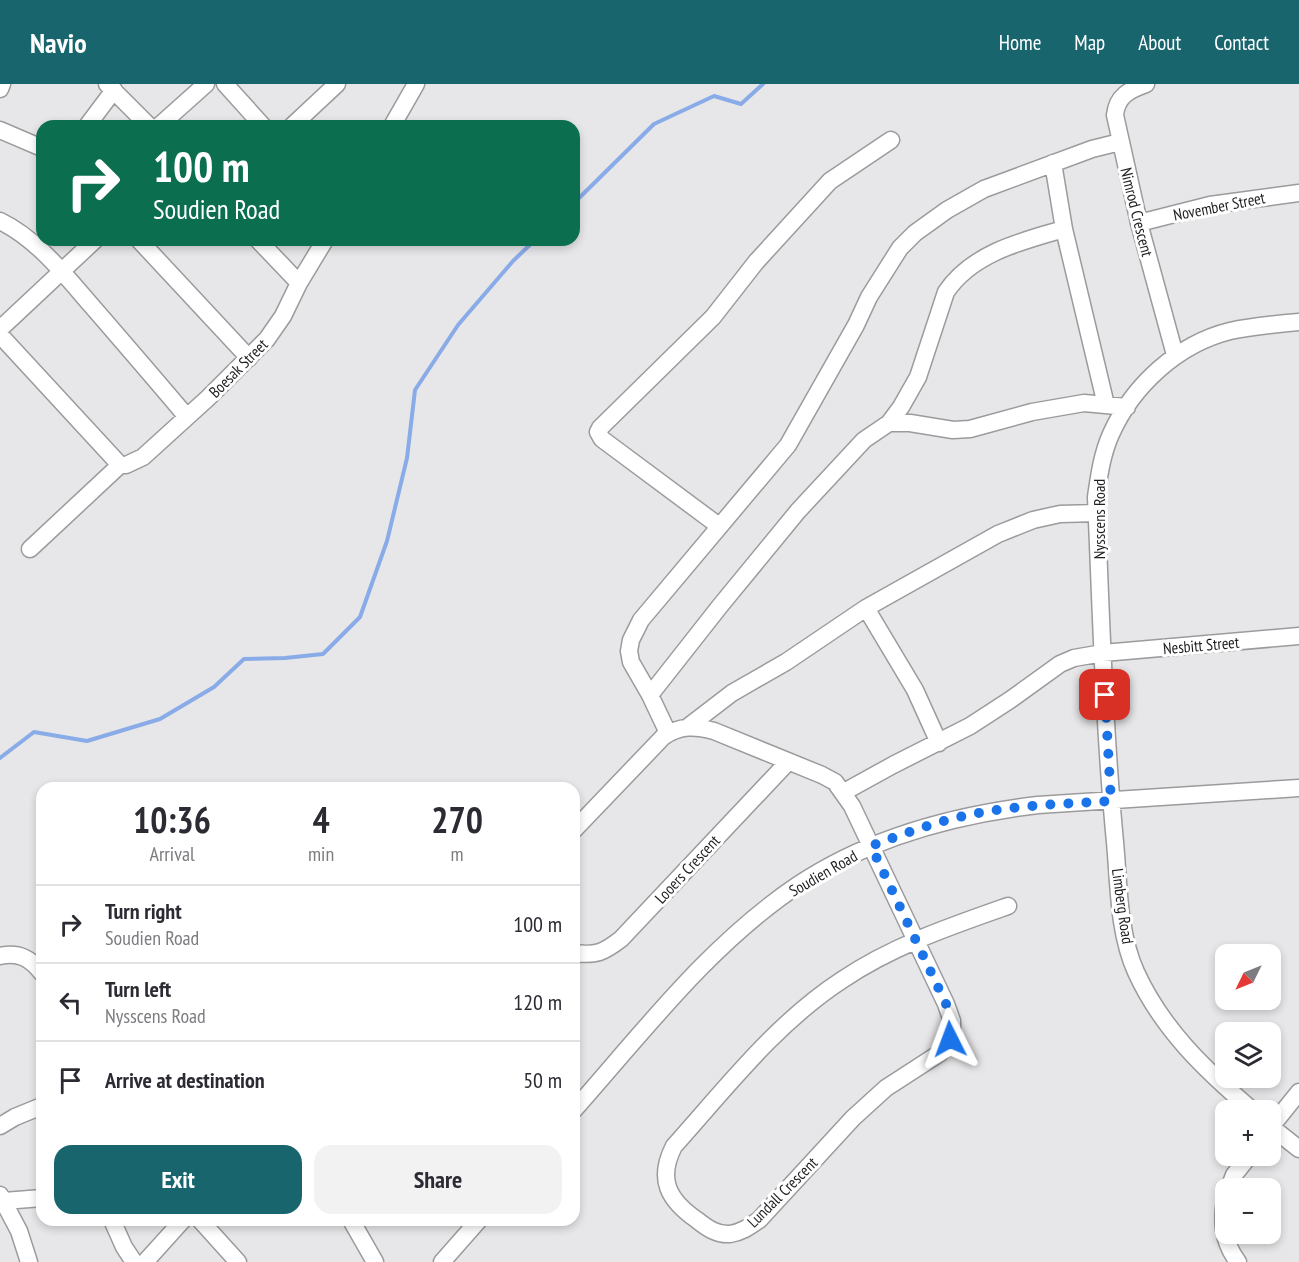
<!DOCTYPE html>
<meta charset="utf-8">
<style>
:root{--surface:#fff;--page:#f2f2f3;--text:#2b2b33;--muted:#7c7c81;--line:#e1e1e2;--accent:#18656e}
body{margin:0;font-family:"PT Sans Narrow",sans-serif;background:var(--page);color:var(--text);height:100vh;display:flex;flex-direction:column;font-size:22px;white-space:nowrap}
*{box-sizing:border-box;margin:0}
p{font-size:20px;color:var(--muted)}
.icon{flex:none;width:33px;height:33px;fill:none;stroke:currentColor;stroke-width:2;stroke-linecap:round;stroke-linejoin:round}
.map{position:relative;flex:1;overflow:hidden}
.drawer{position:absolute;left:36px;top:698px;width:544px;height:444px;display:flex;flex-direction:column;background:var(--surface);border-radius:18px;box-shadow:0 3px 9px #0003}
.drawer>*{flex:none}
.guide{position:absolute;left:36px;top:36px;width:544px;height:126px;border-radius:18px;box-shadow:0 3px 9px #0003;background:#0b6e4f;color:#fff;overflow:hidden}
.needle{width:39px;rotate:227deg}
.controls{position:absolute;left:1215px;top:860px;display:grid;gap:12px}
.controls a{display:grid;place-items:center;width:66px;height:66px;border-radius:12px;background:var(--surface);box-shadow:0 3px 9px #0003;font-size:30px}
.pin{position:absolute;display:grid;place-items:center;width:51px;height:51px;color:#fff;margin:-26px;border-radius:12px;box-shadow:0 3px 9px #0006}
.me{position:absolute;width:66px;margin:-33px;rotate:357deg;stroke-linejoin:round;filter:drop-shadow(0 0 4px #0008)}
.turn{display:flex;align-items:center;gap:21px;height:126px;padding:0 18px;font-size:27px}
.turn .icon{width:78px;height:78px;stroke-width:2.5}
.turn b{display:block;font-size:42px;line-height:51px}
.eta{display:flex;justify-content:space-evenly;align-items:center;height:102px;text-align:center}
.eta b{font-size:36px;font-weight:700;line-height:42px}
.action{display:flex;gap:12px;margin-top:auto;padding:12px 18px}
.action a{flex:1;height:69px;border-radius:18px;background:var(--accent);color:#fff;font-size:24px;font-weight:700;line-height:69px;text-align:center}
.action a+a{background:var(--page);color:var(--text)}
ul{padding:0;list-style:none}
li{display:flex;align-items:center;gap:18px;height:78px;padding:0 18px;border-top:2px solid var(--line)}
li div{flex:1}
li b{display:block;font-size:22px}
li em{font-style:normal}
header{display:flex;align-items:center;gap:36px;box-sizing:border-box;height:84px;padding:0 30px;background:var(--accent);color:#fff}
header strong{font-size:28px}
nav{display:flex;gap:33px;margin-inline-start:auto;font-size:21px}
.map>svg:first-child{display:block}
</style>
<header>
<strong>Navio</strong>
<nav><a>Home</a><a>Map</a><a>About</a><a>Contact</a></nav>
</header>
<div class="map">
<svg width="1299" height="1178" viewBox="0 0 1299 1178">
<rect width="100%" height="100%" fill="#e7e7e9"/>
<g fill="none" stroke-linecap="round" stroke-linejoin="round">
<path stroke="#89abe8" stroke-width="4" d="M574,119l80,-79 60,-28 27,8 22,-20
M0,674l34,-26 53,9 73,-22 54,-32 30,-28 41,-1 38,-4 37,-37 27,-76 20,-83 8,-68 43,-65 55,-64 22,-21"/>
<defs>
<path id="minor" d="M107,0l42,42
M225,0l38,42
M1146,0c-17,6 -29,12 -31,31l24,108 36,132
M0,5l2,-5
M87,42l27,-36
M159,42l47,-42
M292,42l45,-42
M392,42l24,-42
M0,46l42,18
M1053,79l11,66 42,176
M0,137c37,18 64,53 91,84 32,37 64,74 96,112
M1139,139l71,-18 89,-12
M139,156l110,118
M258,156l41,43
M0,245l95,-89
M0,251l120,130
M889,339l12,-16 17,-30 28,-85c26,-39 76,-51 118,-63
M719,442l-117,-87 -4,-7 2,-4 113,-111 43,-55 74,-81 61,-41
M30,465l90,-84h6l17,-8 65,-59 59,-59 16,-23 16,-33 26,-43
M866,524l49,82 24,53
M650,611l70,-89 78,-95 66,-71 25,-17h21l43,7 17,-1 62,-17 52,-9 43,4
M689,642l43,-33 54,-31 80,-54 132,-74 35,-14 27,-6 37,-1
M668,649l-18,-38 -19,-33 -2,-11 2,-11 10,-20 147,-175 68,-120 13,-28 31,-49 15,-15 32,-23 37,-21 108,-40 28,-7
M844,708l49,-27 77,-39 40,-26 50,-36 14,-6 29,-5 196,-17
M574,746l89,-93c17,-12 32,-11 51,-6l108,44 13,7 17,24 94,198 6,17v11l-6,14 -6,7 -54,35 -33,30 -94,102c-10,7 -17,12 -29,14 -13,1 -23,-6 -33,-14 -29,-20 -40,-41 -23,-74 52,-58 102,-123 168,-166 50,-34 109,-54 166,-74
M574,869c23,3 30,-1 47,-14l167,-177
M0,872c19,-4 30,2 42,17
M574,1026c70,-79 136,-166 224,-225 72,-48 156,-70 240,-80l261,-17
M1252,1026c-47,-40 -90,-81 -116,-138 -18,-40 -17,-87 -21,-130 -11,-115 -14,-230 -19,-345 3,-21 6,-43 15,-63 22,-49 67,-90 119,-103 23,-5 46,-7 69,-9
M0,1042l15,-9 27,-11
M1270,1042l29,23
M1270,1044l29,-36
M1229,1104l5,-13 16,-20
M0,1111l19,36 10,31
M1226,1111c-5,25 -4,46 12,67
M4,1117l38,-3
M112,1136l12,27 10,15
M200,1136l38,42
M351,1136l24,42
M145,1178l38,-42
M442,1178l37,-42"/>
</defs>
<use href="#minor" stroke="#9b9b9d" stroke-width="19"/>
<use href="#minor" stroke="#fff" stroke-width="16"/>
</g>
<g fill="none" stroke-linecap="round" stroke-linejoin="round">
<path stroke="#1a73e8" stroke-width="10" stroke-dasharray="0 18" d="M950,955l2,-17 -6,-18 -75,-158c30,-11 61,-23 93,-30 48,-11 98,-12 147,-15l-6,-106"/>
</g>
<g text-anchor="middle" stroke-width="6" stroke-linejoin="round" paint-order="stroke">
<g font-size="16" fill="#1f1f1f" stroke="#fff">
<text transform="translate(1219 122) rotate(-11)" y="6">November Street</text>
<text transform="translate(1137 128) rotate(76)" y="6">Nimrod Crescent</text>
<text transform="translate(238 284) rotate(-45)" y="6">Boesak Street</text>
<text transform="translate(1099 435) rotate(-90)" y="6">Nysscens Road</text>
<text transform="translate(1201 561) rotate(-5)" y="6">Nesbitt Street</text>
<text transform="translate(687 785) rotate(-47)" y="6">Looers Crescent</text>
<text transform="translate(823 789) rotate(-30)" y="6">Soudien Road</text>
<text transform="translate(1123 822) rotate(82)" y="6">Limberg Road</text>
<text transform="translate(782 1108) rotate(-45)" y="6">Lundall Crescent</text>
</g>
</g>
</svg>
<div class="controls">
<a><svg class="needle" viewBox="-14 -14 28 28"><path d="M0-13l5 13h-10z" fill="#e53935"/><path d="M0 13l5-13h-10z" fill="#7c7c81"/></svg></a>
<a><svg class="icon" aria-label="layers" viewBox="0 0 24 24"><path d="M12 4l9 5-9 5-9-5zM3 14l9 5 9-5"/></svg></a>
<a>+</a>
<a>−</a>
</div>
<div class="pin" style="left:1105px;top:611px;background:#d93025"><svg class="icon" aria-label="arrive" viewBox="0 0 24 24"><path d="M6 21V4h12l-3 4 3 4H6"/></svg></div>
<svg class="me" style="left:950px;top:955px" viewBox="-20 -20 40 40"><path d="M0-17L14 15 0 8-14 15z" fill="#1a73e8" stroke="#fff" stroke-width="4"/></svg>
<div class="guide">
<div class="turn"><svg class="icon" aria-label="right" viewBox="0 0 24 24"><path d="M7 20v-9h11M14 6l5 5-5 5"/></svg><div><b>100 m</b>Soudien Road</div></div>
</div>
<section class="drawer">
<div class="eta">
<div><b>10:36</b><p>Arrival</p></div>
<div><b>4</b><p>min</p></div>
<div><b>270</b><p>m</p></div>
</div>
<ul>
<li><svg class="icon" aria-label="right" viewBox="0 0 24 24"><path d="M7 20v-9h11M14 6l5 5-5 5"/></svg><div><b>Turn right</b><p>Soudien Road</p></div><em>100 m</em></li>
<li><svg class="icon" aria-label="left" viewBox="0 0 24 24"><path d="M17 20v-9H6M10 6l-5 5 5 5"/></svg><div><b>Turn left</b><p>Nysscens Road</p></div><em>120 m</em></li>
<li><svg class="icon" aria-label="arrive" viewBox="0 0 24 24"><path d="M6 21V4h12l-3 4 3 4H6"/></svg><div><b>Arrive at destination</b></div><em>50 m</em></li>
</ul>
<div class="action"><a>Exit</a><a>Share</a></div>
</section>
</div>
